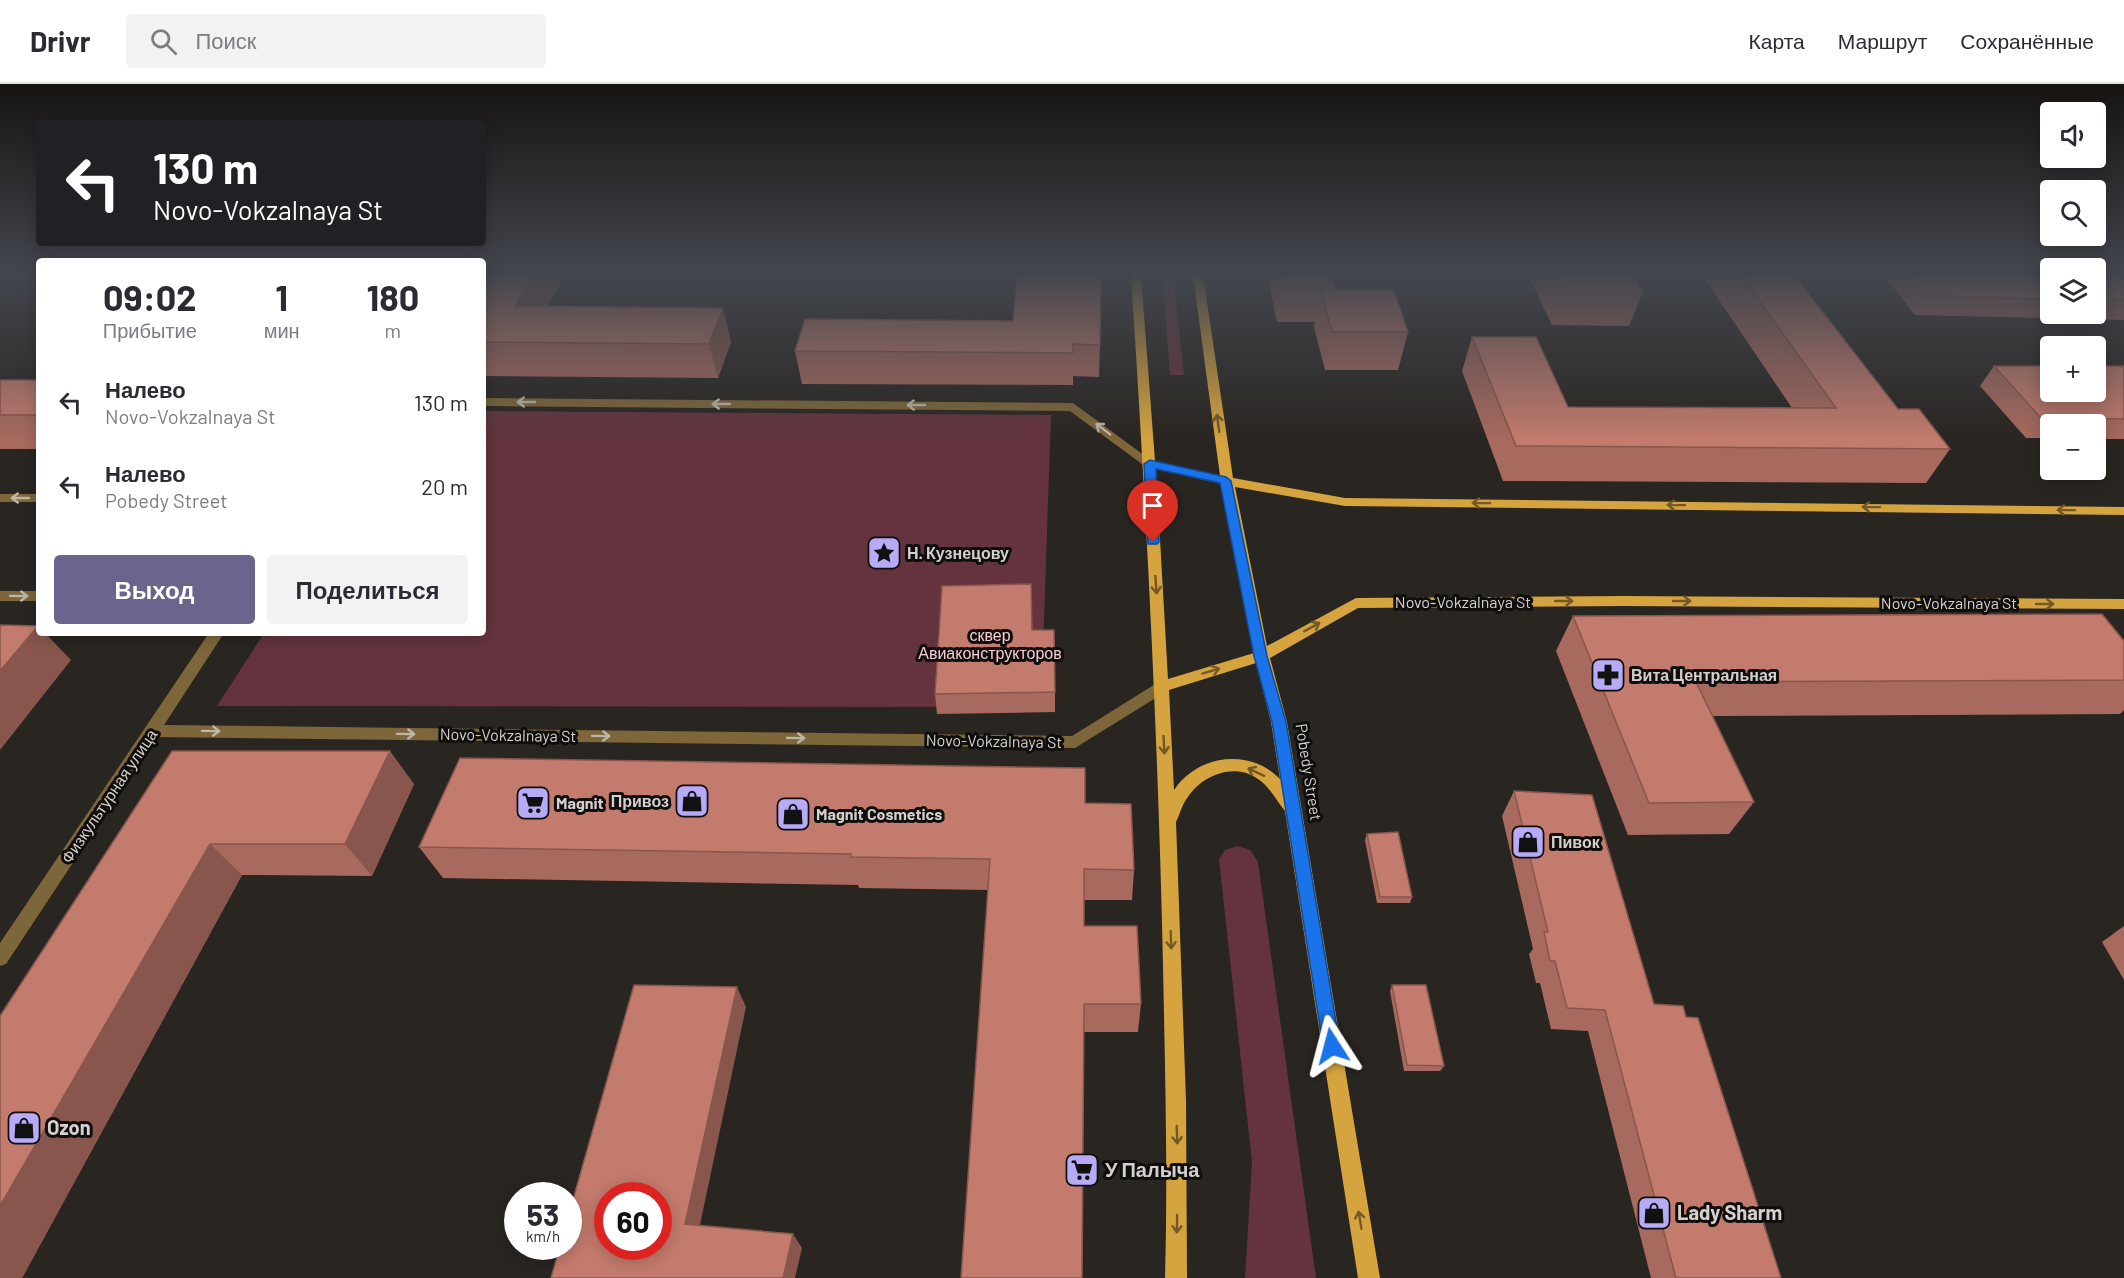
<!DOCTYPE html>
<html lang="ru">
<meta charset="utf-8">
<style>
:root{--surface:#fff;--page:#f2f2f3;--text:#2b2b33;--muted:#7c7c81;--line:#e1e1e2;--accent:#6a658c}
body{margin:0;font-family:Barlow,sans-serif;background:var(--page);color:var(--text);height:100vh;display:flex;flex-direction:column;font-size:22px;white-space:nowrap}
*{box-sizing:border-box;margin:0}
p{font-size:20px;color:var(--muted)}
.icon{flex:none;width:33px;height:33px;fill:none;stroke:currentColor;stroke-width:2;stroke-linecap:round;stroke-linejoin:round}
.map{position:relative;flex:1;overflow:hidden}
.sheet{position:absolute;left:36px;top:174px;width:450px;height:378px;display:flex;flex-direction:column;background:var(--surface);border-radius:6px;box-shadow:0 3px 15px #0003}
.sheet>*{flex:none}
.top-card{position:absolute;left:36px;top:36px;width:450px;height:126px;border-radius:6px;box-shadow:0 3px 15px #0003;background:#202124;color:#fff;overflow:hidden}
.buttons{position:absolute;left:2040px;top:18px;display:grid;gap:12px}
.buttons a{display:grid;place-items:center;width:66px;height:66px;border-radius:6px;background:var(--surface);box-shadow:0 3px 15px #0003;font-size:30px}
.speed{position:absolute;left:504px;top:1098px;display:flex;gap:12px;font-size:30px;font-weight:700;text-align:center}
.speed>*{display:grid;place-content:center;width:78px;height:78px;border-radius:50%;background:var(--surface);box-shadow:0 3px 15px #0003;line-height:1}
.speed small{font-size:15px;font-weight:400}
.speed .limit{border:9px solid #d22;background:#fff;color:#111}
.pin{position:absolute;display:grid;place-items:center;width:51px;height:51px;color:#fff;margin:-62px -26px;border-radius:50% 50% 50% 0;rotate:-45deg;box-shadow:0 0 6px #0007}
.pin .icon{rotate:45deg}
.me{position:absolute;width:66px;margin:-33px;rotate:351deg;stroke-linejoin:round;filter:drop-shadow(0 0 4px #0008)}
.turn{display:flex;align-items:center;gap:21px;height:126px;padding:0 18px;font-size:27px}
.turn .icon{width:78px;height:78px;stroke-width:2.5}
.turn b{display:block;font-size:42px;line-height:51px}
.eta{display:flex;justify-content:space-evenly;align-items:center;height:102px;text-align:center}
.eta b{font-size:36px;font-weight:700;line-height:42px}
.cta{display:flex;gap:12px;margin-top:auto;padding:12px 18px}
.cta a{flex:1;height:69px;border-radius:6px;background:var(--accent);color:#fff;font-size:24px;font-weight:700;line-height:69px;text-align:center}
.cta a+a{background:var(--page);color:var(--text)}
ul{padding:0;list-style:none}
li{display:flex;align-items:center;gap:18px;height:84px;padding:0 18px}
li div{flex:1}
li b{display:block;font-size:22px}
li em{font-style:normal}
header{display:flex;align-items:center;gap:36px;box-sizing:border-box;height:84px;padding:0 30px;background:var(--surface);border-bottom:2px solid var(--line)}
header strong{font-size:28px}
nav{display:flex;gap:33px;margin-inline-start:auto;font-size:21px}
.search{width:420px;height:54px;background:var(--page);display:flex;align-items:center;gap:15px;box-sizing:border-box;padding:0 21px;border-radius:6px;color:var(--muted);font-size:22px}
.map>svg:first-child{display:block}
</style>
<header>
<strong>Drivr</strong>
<div class="search"><svg class="icon" aria-label="search" viewBox="0 0 24 24"><circle cx="10" cy="10" r="6"/><path d="M15 15l6 6"/></svg>Поиск</div>
<nav><a>Карта</a><a>Маршрут</a><a>Сохранённые</a></nav>
</header>
<div class="map">
<svg width="2124" height="1194" viewBox="0 0 2124 1194">
<rect width="100%" height="100%" fill="#292521"/>
<path fill="#64333e" d="M1162,191h11l11,100h-14z
M483,327l568,4 -10,292 -824,-1 47,-73h219z
M1238,762l12,4 8,12 58,416h-71l7,-116 -33,-303 6,-9z"/>
<g fill="none" stroke-linecap="round" stroke-linejoin="round">
<path fill="#7d6639" fill-rule="evenodd" d="M483,314l590,5 83,61 -6,4 -4,-1 -76,-56 -587,-5z
M0,410h39v8h-39z
M0,507h39v10h-39z
M209,549h15l-60,92 908,11 85,-53h10l3,4 -3,4 -92,57 -919,-11 -150,227 -6,2v-23z"/>
<path fill="#d6a43e" fill-rule="evenodd" d="M1131,191h10l14,186 65,15 -27,-201h10l30,203 112,20 779,9v8l-779,-9 -110,-19 32,159 89,-48 268,-2 500,3v10l-500,-3 -266,2 -88,50 17,64 93,556h-22l-73,-467c-9,-11 -15,-24 -27,-32 -23,-17 -56,-4 -70,18 -6,7 -8,17 -12,25l10,279 1,177h-22c3,-104 0,-208 -2,-313 -5,-230 -17,-460 -32,-690zM1156,385l66,15 32,169 -86,26zM1256,579l15,59 9,57c-30,-31 -82,-25 -106,11l-5,-100z"/>
</g>
<path fill="#a86a5e" d="M483,191l64,32 184,35 -13,36 -235,-2z
M1267,191h65l3,15 73,42 -10,38h-73l-11,-43 1,-5h-38z
M1528,191h105l10,17 -14,34 -77,-1z
M1702,191h92l104,134 52,40 -24,34 -423,-2 -41,-110 10,-34 96,70 224,1z
M1888,191h162v39h46v-39h28v45l-209,-5 -29,-37z
M805,235l295,26 -1,32 -26,-1v9l-271,-1 -7,-33z
M1994,282h130v73h-28v-15h-46v14h-24l-46,-52z
M0,296h39v69h-39z
M1573,532l551,25v69l-4,4 -407,2 41,86 -25,32 -101,1 -72,-184z
M1055,608v20l-118,2 -2,-20z
M172,667l242,33 -42,92 -130,-1 -220,403h-22z
M1514,707l140,213 32,13 95,261h-130l-63,-247 -37,-2 -11,-46h-4l-7,-29 4,-5 -31,-133z
M1085,719l49,67 -2,30h-48v26l57,78 -3,28h-54l-96,-142 -129,-2 -1,-3 -415,-7 -24,-31z
M1367,750l45,63 -2,6h-33l-12,-63z
M2124,842v54l-22,-38z
M1392,901l52,81 -4,5h-36l-14,-80z"/>
<path fill="#88564c" d="M533,191h32l-37,65 -13,-34z
M723,224l8,34 -13,36 -9,-34z
M38,542l1,1v6h6l26,27 -71,90v-79z
M390,667l24,33 -42,92 -27,-32z
M210,760l32,31 -220,403h-22v-72z
M737,903l9,20 -49,232 -12,-15z
M793,1150l9,14 -7,30h-12z"/>
<path fill="#c37b6d" stroke="#88564c" stroke-width="1.5" fill-rule="evenodd" d="M483,191h50l-18,31 208,2 -14,36 -226,-2z
M1017,191h84l-1,70 -27,-1v9l-278,-2 10,-32 208,2z
M1280,191h52l4,13h-53z
M1556,191h77l10,17h-79z
M1741,191h53l104,134h21l31,40 -434,-3 -44,-109h64l32,70 268,1z
M1910,191h140v24l-123,-3z
M2096,191h28v25h-28z
M1321,206h73l14,42h-76z
M1994,282h56v26h46v-26h28v53l-83,-1z
M0,296h39v35h-39z
M1031,500l1,46h22l1,62 -120,2 7,-108z
M2102,530l22,27v39l-428,2 58,120 -105,1 -76,-187z
M0,541l38,1 -38,45z
M172,667h218l-45,93h-135l-210,362v-190z
M460,674l625,10v35l46,1 3,66 -50,-1v57h53l4,78h-57l-2,274h-121l29,-419 -139,-2v-3l-432,-7z
M1514,707l78,4 62,209 29,2 3,11 12,1 83,260h-105l-71,-268 -38,-2 -12,-47h-5l-6,-29h4z
M1398,748l14,65h-32l-13,-63z
M634,901l103,2 -52,237 108,10 -10,44h-232l9,-32h8v-29zM608,1112h50v50h-50z
M1392,901h34l18,81 -37,-1z"/>
<defs><path id="oneway-shaft" d="M-6 0H5M1.5-3L5.5 0L1.5 3" fill="none" stroke-width="1.6" stroke-linecap="round" stroke-linejoin="round" transform="scale(1.5)"/></defs>
<g stroke="#beb6a9">
<use href="#oneway-shaft" transform="translate(526 318) rotate(-180)"/>
<use href="#oneway-shaft" transform="translate(721 320) rotate(-180)"/>
<use href="#oneway-shaft" transform="translate(916 321) rotate(-180)"/>
<use href="#oneway-shaft" transform="translate(1103 345) rotate(-143)"/>
<use href="#oneway-shaft" transform="translate(20 414) rotate(180)"/>
<use href="#oneway-shaft" transform="translate(19 512) rotate(1)"/>
<use href="#oneway-shaft" transform="translate(211 647) rotate(1)"/>
<use href="#oneway-shaft" transform="translate(406 650) rotate(1)"/>
<use href="#oneway-shaft" transform="translate(601 652) rotate(1)"/>
<use href="#oneway-shaft" transform="translate(796 654) rotate(1)"/>
</g>
<g stroke="#735926">
<use href="#oneway-shaft" transform="translate(1218 339) rotate(-98)"/>
<use href="#oneway-shaft" transform="translate(1481 419) rotate(-179)"/>
<use href="#oneway-shaft" transform="translate(1676 421) rotate(-179)"/>
<use href="#oneway-shaft" transform="translate(1871 423) rotate(-179)"/>
<use href="#oneway-shaft" transform="translate(2066 426) rotate(-179)"/>
<use href="#oneway-shaft" transform="translate(1156 501) rotate(86)"/>
<use href="#oneway-shaft" transform="translate(1564 517)"/>
<use href="#oneway-shaft" transform="translate(1682 517)"/>
<use href="#oneway-shaft" transform="translate(2045 520)"/>
<use href="#oneway-shaft" transform="translate(1312 543) rotate(-29)"/>
<use href="#oneway-shaft" transform="translate(1211 587) rotate(-17)"/>
<use href="#oneway-shaft" transform="translate(1164 661) rotate(87)"/>
<use href="#oneway-shaft" transform="translate(1256 688) rotate(-155)"/>
<use href="#oneway-shaft" transform="translate(1171 856) rotate(88)"/>
<use href="#oneway-shaft" transform="translate(1177 1051) rotate(88)"/>
<use href="#oneway-shaft" transform="translate(1360 1136) rotate(-99)"/>
<use href="#oneway-shaft" transform="translate(1177 1140) rotate(91)"/>
</g>
<linearGradient id="sky" x2="0" y2="1"><stop stop-color="#171412"/><stop offset="0.53" stop-color="#43464e"/><stop offset="1" stop-color="#43464e" stop-opacity="0"/></linearGradient>
<rect width="2124" height="358" fill="url(#sky)"/>
<path fill="#1a73e8" stroke="#114b97" stroke-width="1.5" d="M1150,376l76,17 5,4 36,175 19,66 54,324 -2,6 -6,2 -6,-2 -3,-6 -51,-324 -18,-66 -34,-173 -64,-14 3,73 -2,2h-9l-4,-80z"/>
<defs>
<symbol id="sight-square" viewBox="-11 -11 22 22"><rect x="-9" y="-9" width="18" height="18" rx="4" fill="#b7abf8" stroke="#100e0d"/><path d="M0-6L1.8-2.2L6-1.7L2.9 1.2L3.7 5.4L0 3.3L-3.7 5.4L-2.9 1.2L-6-1.7L-1.8-2.2Z" fill="#111"/></symbol>
<symbol id="pharmacy-square" viewBox="-11 -11 22 22"><rect x="-9" y="-9" width="18" height="18" rx="4" fill="#b7abf8" stroke="#100e0d"/><path d="M-2-6h4v4h4v4h-4v4h-4v-4h-4v-4h4Z" fill="#111"/></symbol>
<symbol id="shop-square" viewBox="-11 -11 22 22"><rect x="-9" y="-9" width="18" height="18" rx="4" fill="#b7abf8" stroke="#100e0d"/><path d="M-5-2.5h2.3a2.7 3.5 0 0 1 5.4 0H5L5.5 6h-11ZM-1.5-2.5h3a1.5 2.3 0 0 0-3 0Z" fill="#111"/></symbol>
<symbol id="supermarket-square" viewBox="-11 -11 22 22"><rect x="-9" y="-9" width="18" height="18" rx="4" fill="#b7abf8" stroke="#100e0d"/><path d="M-6-5.5h2.5l.6 2H6L4.5 2H-2.5L-4.4-4H-6ZM-1.5 3.2a1.3 1.3 0 1 0 .1 0ZM3 3.2a1.3 1.3 0 1 0 .1 0Z" fill="#111"/></symbol>
</defs>
<g fill-rule="evenodd">
<use href="#sight-square" x="865" y="450" width="38" height="38"/>
<use href="#pharmacy-square" x="1589" y="572" width="38" height="38"/>
<use href="#shop-square" x="673" y="698" width="38" height="38"/>
<use href="#supermarket-square" x="514" y="700" width="38" height="38"/>
<use href="#shop-square" x="774" y="711" width="38" height="38"/>
<use href="#shop-square" x="1509" y="739" width="38" height="38"/>
<use href="#shop-square" x="5" y="1025" width="38" height="38"/>
<use href="#supermarket-square" x="1063" y="1067" width="38" height="38"/>
<use href="#shop-square" x="1635" y="1110" width="38" height="38"/>
</g>
<g text-anchor="middle" stroke-width="6" stroke-linejoin="round" paint-order="stroke">
<g font-size="16" font-weight="bold" fill="#d4d0ce" stroke="#100e0d" text-anchor="start">
<text x="907" y="475">Н. Кузнецову</text>
<text x="1631" y="597">Вита Центральная</text>
<text x="669" y="723" text-anchor="end">Привоз</text>
<text x="556" y="725">Magnit</text>
<text x="816" y="736">Magnit Cosmetics</text>
<text x="1551" y="764">Пивок</text>
</g>
<g font-size="16" fill="#d4d0ce" stroke="#100e0d">
<text x="1463" y="524">Novo-Vokzalnaya St</text>
<text x="1949" y="525">Novo-Vokzalnaya St</text>
<text transform="translate(508 651) rotate(1)" y="6">Novo-Vokzalnaya St</text>
<text transform="translate(994 657) rotate(1)" y="6">Novo-Vokzalnaya St</text>
<text transform="translate(1309 688) rotate(81)" y="6">Pobedy Street</text>
<text transform="translate(109 712) rotate(-56)" y="6">Физкультурная улица</text>
</g>
<g font-size="16" fill="#f6cbd3" stroke="#100e0d">
<text x="990" y="557">сквер<tspan x="990" dy="18">Авиаконструкторов</tspan></text>
</g>
<g font-size="20" font-weight="bold" fill="#d4d0ce" stroke="#100e0d" text-anchor="start">
<text x="47" y="1051">Ozon</text>
<text x="1105" y="1093">У Палыча</text>
<text x="1677" y="1136">Lady Sharm</text>
</g>
</g>
</svg>
<div class="buttons">
<a><svg class="icon" aria-label="sound" viewBox="0 0 24 24"><path d="M4 9h4l5-4v14l-5-4H4zM17 9q2 3 0 6"/></svg></a>
<a><svg class="icon" aria-label="search" viewBox="0 0 24 24"><circle cx="10" cy="10" r="6"/><path d="M15 15l6 6"/></svg></a>
<a><svg class="icon" aria-label="layers" viewBox="0 0 24 24"><path d="M12 4l9 5-9 5-9-5zM3 14l9 5 9-5"/></svg></a>
<a>+</a>
<a>−</a>
</div>
<div class="speed"><div>53<small>km/h</small></div><div class="limit">60</div></div>
<div class="pin" style="left:1153px;top:458px;background:#d93025"><svg class="icon" aria-label="arrive" viewBox="0 0 24 24"><path d="M6 21V4h12l-3 4 3 4H6"/></svg></div>
<svg class="me" style="left:1332px;top:962px" viewBox="-20 -20 40 40"><path d="M0-17L14 15 0 8-14 15z" fill="#1a73e8" stroke="#fff" stroke-width="4"/></svg>
<div class="top-card">
<div class="turn"><svg class="icon" aria-label="left" viewBox="0 0 24 24"><path d="M17 20v-9H6M10 6l-5 5 5 5"/></svg><div><b>130 m</b>Novo-Vokzalnaya St</div></div>
</div>
<section class="sheet">
<div class="eta">
<div><b>09:02</b><p>Прибытие</p></div>
<div><b>1</b><p>мин</p></div>
<div><b>180</b><p>m</p></div>
</div>
<ul>
<li><svg class="icon" aria-label="left" viewBox="0 0 24 24"><path d="M17 20v-9H6M10 6l-5 5 5 5"/></svg><div><b>Налево</b><p>Novo-Vokzalnaya St</p></div><em>130 m</em></li>
<li><svg class="icon" aria-label="left" viewBox="0 0 24 24"><path d="M17 20v-9H6M10 6l-5 5 5 5"/></svg><div><b>Налево</b><p>Pobedy Street</p></div><em>20 m</em></li>
</ul>
<div class="cta"><a>Выход</a><a>Поделиться</a></div>
</section>
</div>
